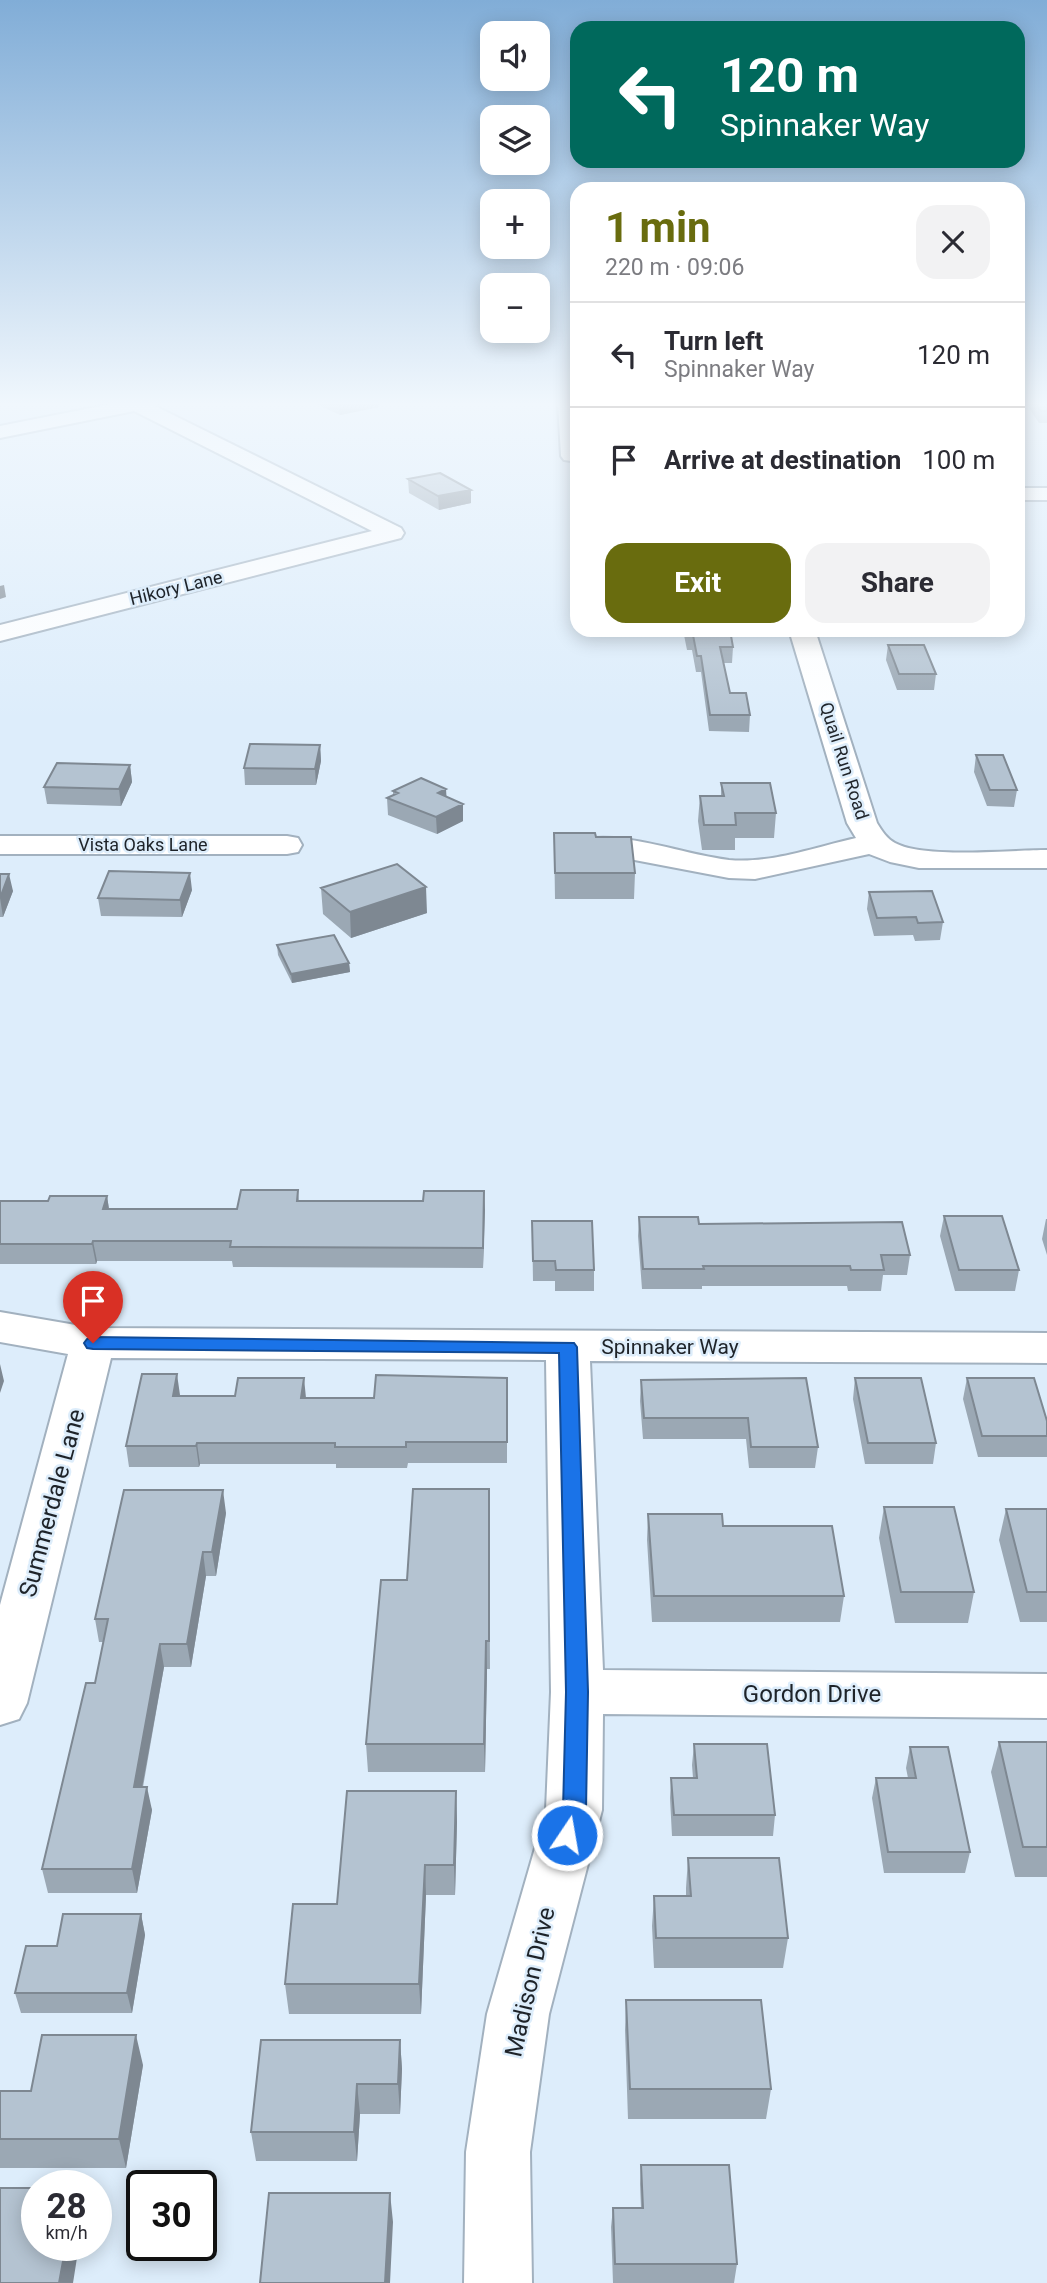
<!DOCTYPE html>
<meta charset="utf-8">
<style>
:root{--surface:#fff;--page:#f2f2f3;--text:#2b2b33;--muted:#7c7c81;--line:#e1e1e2;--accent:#696c0e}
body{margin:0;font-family:Roboto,sans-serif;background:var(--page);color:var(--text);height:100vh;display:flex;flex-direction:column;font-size:26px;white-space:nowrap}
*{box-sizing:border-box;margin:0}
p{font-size:23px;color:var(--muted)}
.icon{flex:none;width:38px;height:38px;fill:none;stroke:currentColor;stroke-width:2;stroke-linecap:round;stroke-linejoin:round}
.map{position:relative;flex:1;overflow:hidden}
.panel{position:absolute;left:570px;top:182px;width:455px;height:455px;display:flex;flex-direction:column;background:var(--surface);border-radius:21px;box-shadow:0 4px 18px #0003}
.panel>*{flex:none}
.guide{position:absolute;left:570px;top:21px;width:455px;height:147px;border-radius:21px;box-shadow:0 4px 18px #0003;background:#00695c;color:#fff;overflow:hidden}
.controls{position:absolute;left:480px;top:21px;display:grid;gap:14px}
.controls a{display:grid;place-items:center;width:70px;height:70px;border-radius:14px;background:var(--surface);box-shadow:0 4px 18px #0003;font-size:35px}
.speed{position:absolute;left:21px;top:2170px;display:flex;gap:14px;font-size:35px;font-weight:700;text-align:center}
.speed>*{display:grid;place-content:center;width:91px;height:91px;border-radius:50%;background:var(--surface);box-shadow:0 4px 18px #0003;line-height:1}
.speed small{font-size:18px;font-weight:400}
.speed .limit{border:4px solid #111;border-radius:10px;background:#fff;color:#111}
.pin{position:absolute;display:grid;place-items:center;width:60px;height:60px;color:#fff;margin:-72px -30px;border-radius:50% 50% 50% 0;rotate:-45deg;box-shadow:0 0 7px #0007}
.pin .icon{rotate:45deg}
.me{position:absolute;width:77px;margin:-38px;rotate:12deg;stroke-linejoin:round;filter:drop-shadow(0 0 5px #0008)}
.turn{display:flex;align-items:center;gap:24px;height:147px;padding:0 35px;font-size:32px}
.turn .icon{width:91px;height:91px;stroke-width:2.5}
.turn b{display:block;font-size:49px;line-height:60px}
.round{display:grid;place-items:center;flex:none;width:74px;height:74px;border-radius:21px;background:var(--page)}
.overview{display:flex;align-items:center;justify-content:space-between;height:119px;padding:0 35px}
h1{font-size:42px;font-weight:700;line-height:52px;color:var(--accent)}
.action{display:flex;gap:14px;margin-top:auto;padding:14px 35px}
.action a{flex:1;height:80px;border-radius:21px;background:var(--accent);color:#fff;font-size:28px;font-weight:700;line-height:80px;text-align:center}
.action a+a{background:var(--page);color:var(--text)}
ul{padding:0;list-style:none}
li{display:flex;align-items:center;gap:21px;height:105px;padding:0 35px;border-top:2px solid var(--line)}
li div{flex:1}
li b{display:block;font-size:26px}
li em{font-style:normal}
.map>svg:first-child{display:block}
</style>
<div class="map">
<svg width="1047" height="2283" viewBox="0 0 1047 2283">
<rect width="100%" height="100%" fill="#ddedfb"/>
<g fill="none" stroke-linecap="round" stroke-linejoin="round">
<defs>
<path id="minor" d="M121,402h37l-3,4 246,122 3,5 -3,5 -401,103v-16l372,-94 -238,-120 -134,27v-12z
M558,402h19l1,60 -14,-2 -3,-4z
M1018,488h29v12h-29z
M789,630h26l62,193c5,8 10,16 18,20 29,16 117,7 152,7v18h-128l-29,-6 -21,-8 -114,25 -26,-1 -105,-20 -50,-3 -4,-7 4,-7c50,-12 105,13 155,19 41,4 87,-13 127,-22l-9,-15z
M0,836h287l11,2 4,7 -4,7 -11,2h-287z
M0,1312l93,16 954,5v30l-457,-2 13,309 444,4v44l-444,-4 -1,96 -53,204 -19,138 2,131h-68l2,-131 21,-138 59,-204 5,-118 -5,-332 -435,-2 -84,345 -8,16 -19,6v-120l68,-251 -68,-12z"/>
</defs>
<use href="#minor" stroke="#a2b1bf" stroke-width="4"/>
<use href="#minor" fill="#fff" fill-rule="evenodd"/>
</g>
<path fill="#9ba8b4" d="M312,402h66l1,5 -39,8z
M1025,402h22v21h-8z
M408,479l63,11v13l-32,7 -30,-17z
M683,630h47l3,17 -1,16h-9l7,30 20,22 -1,17 -40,-1 -8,-59h-5l-4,-22h-5z
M888,645l48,29 -2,16h-37l-11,-30z
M320,745l1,16 -5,24h-71l-1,-17z
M976,755l41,35 -3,17 -27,-1 -13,-34z
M130,765l2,17 -11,24 -74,-2 -3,-17z
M721,783l55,30 -2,25h-39v12h-33l-4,-29 2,-25h21z
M393,791l54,6 16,24 -26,13 -49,-19 -1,-17 6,-3z
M554,833l42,4 39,36 -1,26h-79z
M0,874l13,17 -10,26h-3z
M321,888l106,25 -76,25 -28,-24z
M192,890l-10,27 -81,-1 -3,-18z
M869,892l74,30 -3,18 -25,1 -2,-6 -39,1 -7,-27z
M277,945l72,18 1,9 -58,11 -14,-28z
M298,1190l1,11h124l61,-10 -1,77 -250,-1 -1,-6h-135l-1,3h-96v-63h48l59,-5 2,13h128z
M944,1216l75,54 -4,21h-60l-15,-55z
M639,1217l271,38 -3,20h-24l-2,16h-33l-1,-5h-145v3h-60l-4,-53z
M1046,1219h1v36l-5,-16z
M532,1221l62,49v21h-39v-10h-22z
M507,1378v85h-99l-1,5h-71v-4h-136l-1,3h-70l-3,-21 54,-51v1l126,2h68z
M806,1378l12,69 -3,21h-66l-3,-29h-103l-3,-38 1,-21z
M855,1378l81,65 -3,21h-68l-12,-65z
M967,1378l80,43v36h-69l-15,-58z
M489,1489l1,180h-3l-2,103h-117l-2,-28 41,-164z
M884,1507l90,85 -6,31h-73l-16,-85z
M1006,1509h41v113h-27l-21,-82z
M226,1513l-10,63h-10l-15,91h-27l-21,120 9,23 -15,83h-89l-6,-24 53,-186 8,-41h-4l-4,-23z
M648,1514l75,12 121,70 -4,26h-188l-5,-82z
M999,1742h48v135h-32l-24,-105z
M694,1744l81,71 -2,21h-101l-2,-38 1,-20h22l-1,-13z
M910,1747l60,105 -5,21h-81l-12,-75 4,-20h32l-2,-10z
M456,1791l1,31 -2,73h-29l-5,119h-132l-4,-30 52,-80z
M688,1858l100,80 -5,30h-129l-2,-42 2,-30h32v-8z
M141,1914l4,21 -13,78h-111l-6,-20 42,-47z
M626,2000l145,89 -5,30h-138l-3,-89z
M400,2040l2,29 -2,45h-40l-3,47h-101l-5,-29z
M143,2065l-17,103h-126v-77h31z
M641,2165l96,99 -3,19h-121l-2,-56 2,-19h28l-1,-24z"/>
<path fill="#7e8892" d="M347,402h31l1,5 -39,8 -1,-12z
M471,490v13l-32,7 -1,-14z
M4,585l2,12 -6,2v-13z
M320,745l1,16 -5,24 -1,-16z
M130,765l2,17 -11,24 -2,-17z
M446,789l1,16 -9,-12z
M463,804v17l-26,13 -1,-17z
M190,873l2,17 -10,27 -2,-17z
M9,874l4,17 -10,26 -3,-19z
M426,887l1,26 -76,25 -1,-26z
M349,963l1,9 -58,11 -1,-9z
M484,1191l1,19 -2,58v-20z
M107,1196l3,20 -7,-7z
M93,1241l4,20 -1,3 -4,-20z
M0,1364l4,17 -4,12z
M177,1374l3,21 -4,21 -3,-20z
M304,1378l2,20h-5z
M197,1443l3,21 -1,3 -3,-21z
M223,1490l3,23 -10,63 -4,-24z
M203,1552l3,24 -15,91 -4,-23z
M486,1641l1,28 -2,103 -1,-28z
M160,1644l4,23 -26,143 -4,-23z
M147,1787l5,23 -15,83 -5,-24z
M456,1791l1,31 -2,73 -1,-30z
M425,1865l1,30 -5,119 -2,-30z
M141,1914l4,21 -13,78 -5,-20z
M136,2035l7,30 -17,103 -7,-29z
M400,2040l2,29 -2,45 -2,-30z
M357,2084l3,30 -3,47 -3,-29z
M390,2193l3,29 -3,61h-5z
M66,2245h13l-6,38h-14z"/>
<path fill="#b4c3d1" stroke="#7e8892" stroke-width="2" d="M1034,402h13v9h-6z
M440,473l31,17 -33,6 -30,-17z
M687,630h43l3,17h-13l10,46h16l4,22h-40l-9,-59h-4l-4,-21h-6z
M888,645h36l12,29h-37z
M250,744l70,1 -5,24 -71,-1z
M976,755h27l14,35h-27z
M57,763l73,2 -11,24 -75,-2z
M421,778l25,11 -8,4 25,11 -27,13 -49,-19 11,-5 -5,-2z
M721,783h49l6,30h-41l1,12h-32l-4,-29h24z
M554,833h41l1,4h35l4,36h-80z
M397,864l29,23 -76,25 -29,-24z
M109,871l81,2 -10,27 -82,-2z
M0,874h9l-9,24z
M932,891l11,31 -25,1 -2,-6 -39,1 -8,-26z
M334,935l15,28 -58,11 -14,-29z
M241,1190h57l-1,11h126l1,-10h60l-1,57 -253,-1 1,-6h-138l-1,3h-92v-43h48l2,-5h57l-4,13h134z
M944,1216h58l17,54h-60z
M639,1217h59l1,7 203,-2 8,33h-29l3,15h-33l-1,-4h-147l1,3h-61z
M532,1221h60l2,49h-38l-1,-9h-22z
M142,1374h35l-4,22h62l3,-18h66l-3,20h73l2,-23 131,3v64h-101v5h-71v-4h-138l-1,3h-70z
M806,1378l12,69h-67l-3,-29h-104l-3,-38z
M855,1378h66l15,65h-68z
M967,1378h67l13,43v15h-65z
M413,1489h76v152h-3l-2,103h-118l15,-164h26z
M124,1490h99l-11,62h-9l-16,92h-27l-26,143h13l-15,82h-90l44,-186h9l13,-64h-13z
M884,1507h70l20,85h-73z
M1006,1509h41v83h-20z
M648,1514h74l1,12h109l12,70h-190z
M999,1742h48v105h-24z
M694,1744h73l8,71h-101l-3,-37h26z
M910,1747h38l22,105h-82l-12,-74h40z
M347,1791h109l-2,74h-29l-6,119h-134l8,-80h44z
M688,1858h91l9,80h-132l-2,-42h37z
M63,1914h78l-14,79h-112l11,-47h31z
M626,2000h135l10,89h-141z
M42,2035h94l-17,104h-119v-48h31z
M261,2040h139l-2,44h-41l-3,48h-103z
M641,2165h88l8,99h-122l-2,-56h30z
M0,2188h37v57h29l-7,38h-59z
M269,2193h121l-5,90h-125z"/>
<linearGradient id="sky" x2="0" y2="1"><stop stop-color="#81add7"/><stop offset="0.56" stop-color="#f0f7fd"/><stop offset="1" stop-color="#f0f7fd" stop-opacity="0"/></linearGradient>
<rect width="1047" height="721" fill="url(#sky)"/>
<path fill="#1a73e8" stroke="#114b97" stroke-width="2" d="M93,1337l481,6 3,4 11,345 -2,118 -11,33 -8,3 -8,-3 -4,-8 8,-25 3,-118 -7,-339 -466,-4 -6,-1 -3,-5 3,-4z"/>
<g text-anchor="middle" stroke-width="5" stroke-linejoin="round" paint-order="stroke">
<g font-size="18" fill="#1e2329" stroke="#ddedfb">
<text transform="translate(176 588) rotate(-14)" y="6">Hikory Lane</text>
<text transform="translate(844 761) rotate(72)" y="6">Quail Run Road</text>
<text x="143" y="851">Vista Oaks Lane</text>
</g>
<g font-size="21" fill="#1e2329" stroke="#ddedfb">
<text x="670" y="1354">Spinnaker Way</text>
</g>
<g font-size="24" fill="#1e2329" stroke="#ddedfb">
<text transform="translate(52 1503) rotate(-75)" y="8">Summerdale Lane</text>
<text x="812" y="1702">Gordon Drive</text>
<text transform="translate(530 1982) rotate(-77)" y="8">Madison Drive</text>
</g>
</g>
</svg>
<div class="controls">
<a><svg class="icon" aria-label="sound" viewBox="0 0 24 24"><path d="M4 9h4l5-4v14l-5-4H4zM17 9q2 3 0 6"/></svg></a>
<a><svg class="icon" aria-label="layers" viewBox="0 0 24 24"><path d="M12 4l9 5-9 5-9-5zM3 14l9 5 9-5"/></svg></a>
<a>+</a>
<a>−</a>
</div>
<div class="speed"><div>28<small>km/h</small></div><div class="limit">30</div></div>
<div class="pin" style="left:93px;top:1343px;background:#d93025"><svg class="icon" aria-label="arrive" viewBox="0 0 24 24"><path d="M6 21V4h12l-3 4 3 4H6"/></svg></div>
<svg class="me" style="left:567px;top:1835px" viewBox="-20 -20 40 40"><circle r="17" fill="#1a73e8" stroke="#fff" stroke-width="3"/><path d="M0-11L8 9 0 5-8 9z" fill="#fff"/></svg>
<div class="guide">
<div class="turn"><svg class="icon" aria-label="left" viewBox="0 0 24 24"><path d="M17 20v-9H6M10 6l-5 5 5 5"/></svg><div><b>120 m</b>Spinnaker Way</div></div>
</div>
<section class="panel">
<div class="overview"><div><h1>1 min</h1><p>220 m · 09:06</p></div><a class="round"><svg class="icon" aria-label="close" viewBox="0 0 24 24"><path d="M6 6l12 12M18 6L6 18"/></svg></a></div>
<ul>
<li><svg class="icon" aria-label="left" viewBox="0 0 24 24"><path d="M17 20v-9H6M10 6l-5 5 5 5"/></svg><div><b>Turn left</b><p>Spinnaker Way</p></div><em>120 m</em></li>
<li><svg class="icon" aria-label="arrive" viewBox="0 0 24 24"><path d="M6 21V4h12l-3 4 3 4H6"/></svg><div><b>Arrive at destination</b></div><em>100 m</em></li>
</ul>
<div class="action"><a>Exit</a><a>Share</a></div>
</section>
</div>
